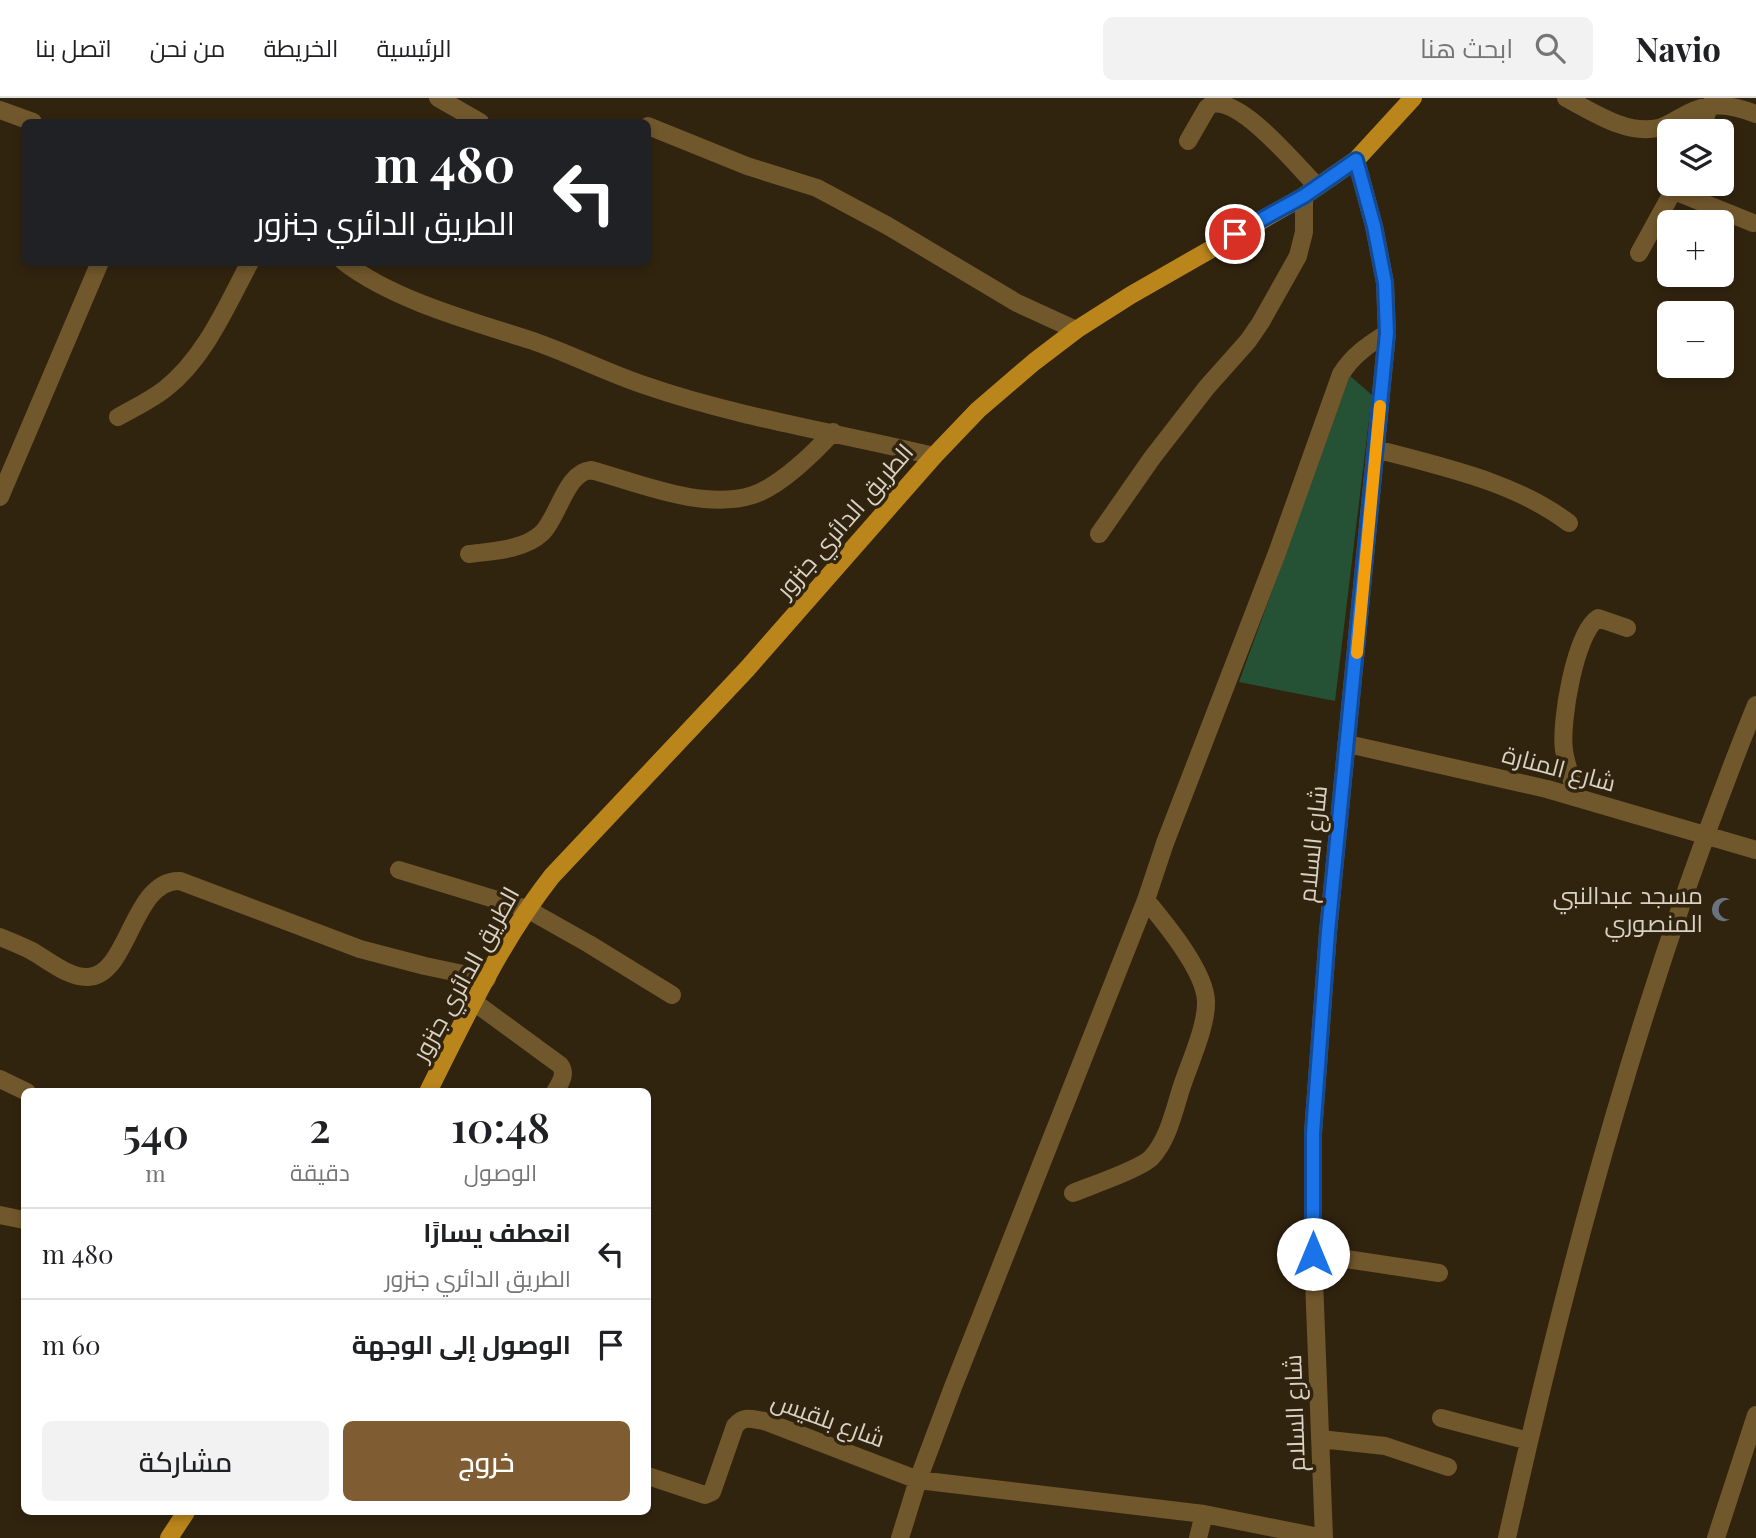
<!DOCTYPE html>
<html lang="ar">
<meta charset="utf-8">
<style>
:root{--surface:#fff;--page:#f2f2f2;--text:#202124;--muted:#757577;--line:#e0e0e0;--accent:#7f5c32}
body{margin:0;font-family:"Playfair Display",Cairo,serif;background:var(--page);color:var(--text);direction:rtl;height:100vh;display:flex;flex-direction:column;font-size:26px;white-space:nowrap}
*{box-sizing:border-box;margin:0}
p{font-size:23px;color:var(--muted)}
.icon{flex:none;width:38px;height:38px;fill:none;stroke:currentColor;stroke-width:2;stroke-linecap:round;stroke-linejoin:round}
.map{position:relative;flex:1;overflow:hidden;direction:ltr}
.drawer{position:absolute;left:21px;top:990px;width:630px;height:427px;display:flex;flex-direction:column;background:var(--surface);border-radius:10px;box-shadow:0 4px 10px #0003;direction:rtl}
.drawer>*{flex:none}
.hud{position:absolute;left:21px;top:21px;width:630px;height:147px;border-radius:10px;box-shadow:0 4px 10px #0003;direction:rtl;background:#202124;color:#fff;overflow:hidden}
.controls{position:absolute;left:1657px;top:21px;display:grid;gap:14px}
.controls a{display:grid;place-items:center;width:77px;height:77px;border-radius:10px;background:var(--surface);box-shadow:0 4px 10px #0003;font-size:35px}
.pin{position:absolute;display:grid;place-items:center;width:60px;height:60px;color:#fff;margin:-30px;border:4px solid #fff;border-radius:50%;box-shadow:0 2px 7px #0007}
.me{position:absolute;width:77px;margin:-38px;rotate:0deg;stroke-linejoin:round;filter:drop-shadow(0 0 5px #0008)}
.turn{display:flex;align-items:center;gap:24px;height:147px;padding:0 21px;font-size:32px}
.turn .icon{width:91px;height:91px;stroke-width:2.5}
.turn b{display:block;font-size:49px;line-height:60px}
.eta{display:flex;justify-content:space-evenly;align-items:center;height:119px;text-align:center}
.eta b{font-size:42px;font-weight:600;line-height:49px}
.primary-button{display:flex;gap:14px;margin-top:auto;padding:14px 21px}
.primary-button a{flex:1;height:80px;border-radius:10px;background:var(--accent);color:#fff;font-size:28px;font-weight:600;line-height:80px;text-align:center}
.primary-button a+a{background:var(--page);color:var(--text)}
ul{padding:0;list-style:none}
li{display:flex;align-items:center;gap:21px;height:91px;padding:0 21px;border-top:2px solid var(--line)}
li div{flex:1}
li b{display:block;font-size:26px}
li em{font-style:normal}
header{display:flex;align-items:center;gap:42px;box-sizing:border-box;height:98px;padding:0 35px;background:var(--surface);border-bottom:2px solid var(--line)}
header strong{font-size:33px}
nav{display:flex;gap:38px;margin-inline-start:auto;font-size:24px}
.search{width:490px;height:63px;background:var(--page);display:flex;align-items:center;gap:18px;box-sizing:border-box;padding:0 24px;border-radius:10px;color:var(--muted);font-size:26px}
.map>svg:first-child{display:block}
</style>
<header>
<strong>Navio</strong>
<div class="search"><svg class="icon" aria-label="search" viewBox="0 0 24 24"><circle cx="10" cy="10" r="6"/><path d="M15 15l6 6"/></svg>ابحث هنا</div>
<nav><a>الرئيسية</a><a>الخريطة</a><a>من نحن</a><a>اتصل بنا</a></nav>
</header>
<div class="map">
<svg width="1756" height="1440" viewBox="0 0 1756 1440">
<rect width="100%" height="100%" fill="#31240f"/>
<path fill="#255235" d="M1350,278l22,19 -37,306 -96,-19z"/>
<g fill="none" stroke-linecap="round" stroke-linejoin="round">
<path stroke="#71572c" stroke-width="18" d="M438,0l42,24
M1566,0c27,14 60,37 92,30 9,-2 17,-8 25,-12 26,-15 46,-12 73,-2
M0,12l33,12
M648,28l99,40 70,22 71,38 129,77 59,27
M1699,33l12,-27
M1188,43l19,-33 5,-4c30,-6 84,61 105,82
M1674,93l79,32
M1639,155l38,-69
M344,164c49,38 127,59 186,78 39,13 75,32 114,45 92,32 195,48 290,71
M118,319c16,-9 33,-17 47,-28 40,-31 62,-84 85,-127
M1376,351c66,18 137,32 193,74
M0,399l100,-235
M1099,436l53,-76 55,-71 41,-46 13,-19 37,-66 6,-24v-36
M469,456c24,-3 55,-4 73,-21 17,-17 24,-61 49,-63 48,13 112,41 162,25 27,-9 61,-42 80,-63
M1348,646l199,45 209,61
M1577,699c-4,-15 -11,-31 -13,-47 -4,-27 11,-117 34,-132l29,10
M399,772l128,39 62,35 83,51
M0,839c10,4 20,8 30,13 17,9 38,28 58,27 41,-1 44,-98 92,-96l180,68 65,17 62,13
M474,904l86,63c7,9 0,18 -5,27
M0,981l27,13
M1073,1095c17,-7 67,-24 78,-35 17,-18 23,-47 30,-69 8,-25 26,-63 25,-88 -1,-30 -41,-78 -60,-101
M0,1117l24,5
M1313,1156l126,19
M1441,1320l88,23
M1320,1341l65,7 63,21
M648,1378l57,19 7,-3 23,-66c9,-11 16,-7 29,-5l154,59 286,34 120,24
M900,1440l18,-58 35,-93 193,-487 19,-57 112,-290 64,-179c12,-19 27,-29 46,-41
M1198,1440l6,-24
M1324,1440l-11,-284v-121l15,-201 59,-599 -2,-50 -11,-57 -18,-66
M1507,1440c63,-283 140,-565 249,-833
M1716,1440l40,-123"/>
<path stroke="#ba851b" stroke-width="18" d="M428,994c37,-74 73,-151 124,-216l195,-207 187,-213 44,-46 56,-48 42,-32 55,-35 173,-99 52,-36 57,-62
M169,1440l17,-26"/>
</g>
<g fill="none" stroke-linecap="round" stroke-linejoin="round">
<defs>
<path id="route" d="M1235,136l69,-38 52,-36 18,66 11,57 2,50 -59,599 -15,201v121"/>
</defs>
<use href="#route" stroke="#114b97" stroke-width="18"/>
<use href="#route" stroke="#1a73e8" stroke-width="12"/>
<path stroke="#f59e0b" stroke-width="12" d="M1357,555l23,-247"/>
</g>
<defs>
<symbol id="mosque-bare" viewBox="-9 -9 18 18"><path d="M3.5-4.9A6 6 0 1 0 3.5 4.9A5 5 0 1 1 3.5-4.9Z" fill="#6b7280" stroke="#31240f" stroke-width="2.5" paint-order="stroke"/></symbol>
</defs>
<g fill-rule="evenodd">
<use href="#mosque-bare" x="1706" y="794" width="35" height="35"/>
</g>
<g text-anchor="middle" stroke-width="7" stroke-linejoin="round" paint-order="stroke">
<g font-size="24" fill="#d9d1c4" stroke="#31240f">
<text transform="translate(845 423) rotate(-49)" y="8">الطريق الدائري جنزور</text>
<text transform="translate(1559 671) rotate(15)" y="8">شارع المنارة</text>
<text transform="translate(1313 746) rotate(-84)" y="8">شارع السلام</text>
<text transform="translate(466 876) rotate(-61)" y="8">الطريق الدائري جنزور</text>
<text transform="translate(1295 1315) rotate(-92)" y="8">شارع السلام</text>
<text transform="translate(828 1322) rotate(20)" y="8">شارع بلقيس</text>
</g>
<g font-size="24" fill="#d9d1c4" stroke="#31240f" text-anchor="end">
<text x="1703" y="806">مسجد عبدالنبي<tspan x="1703" dy="28">المنصوري</tspan></text>
</g>
</g>
</svg>
<div class="controls">
<a><svg class="icon" aria-label="layers" viewBox="0 0 24 24"><path d="M12 4l9 5-9 5-9-5zM3 14l9 5 9-5"/></svg></a>
<a>+</a>
<a>−</a>
</div>
<div class="pin" style="left:1235px;top:136px;background:#d93025"><svg class="icon" aria-label="arrive" viewBox="0 0 24 24"><path d="M6 21V4h12l-3 4 3 4H6"/></svg></div>
<svg class="me" style="left:1313px;top:1156px" viewBox="-20 -20 40 40"><circle r="19" fill="#fff"/><path d="M0-13L10 11 0 6-10 11z" fill="#1a73e8"/></svg>
<div class="hud">
<div class="turn"><svg class="icon" aria-label="left" viewBox="0 0 24 24"><path d="M17 20v-9H6M10 6l-5 5 5 5"/></svg><div><b>480 m</b>الطريق الدائري جنزور</div></div>
</div>
<section class="drawer">
<div class="eta">
<div><b>10:48</b><p>الوصول</p></div>
<div><b>2</b><p>دقيقة</p></div>
<div><b>540</b><p>m</p></div>
</div>
<ul>
<li><svg class="icon" aria-label="left" viewBox="0 0 24 24"><path d="M17 20v-9H6M10 6l-5 5 5 5"/></svg><div><b>انعطف يسارًا</b><p>الطريق الدائري جنزور</p></div><em>480 m</em></li>
<li><svg class="icon" aria-label="arrive" viewBox="0 0 24 24"><path d="M6 21V4h12l-3 4 3 4H6"/></svg><div><b>الوصول إلى الوجهة</b></div><em>60 m</em></li>
</ul>
<div class="primary-button"><a>خروج</a><a>مشاركة</a></div>
</section>
</div>
